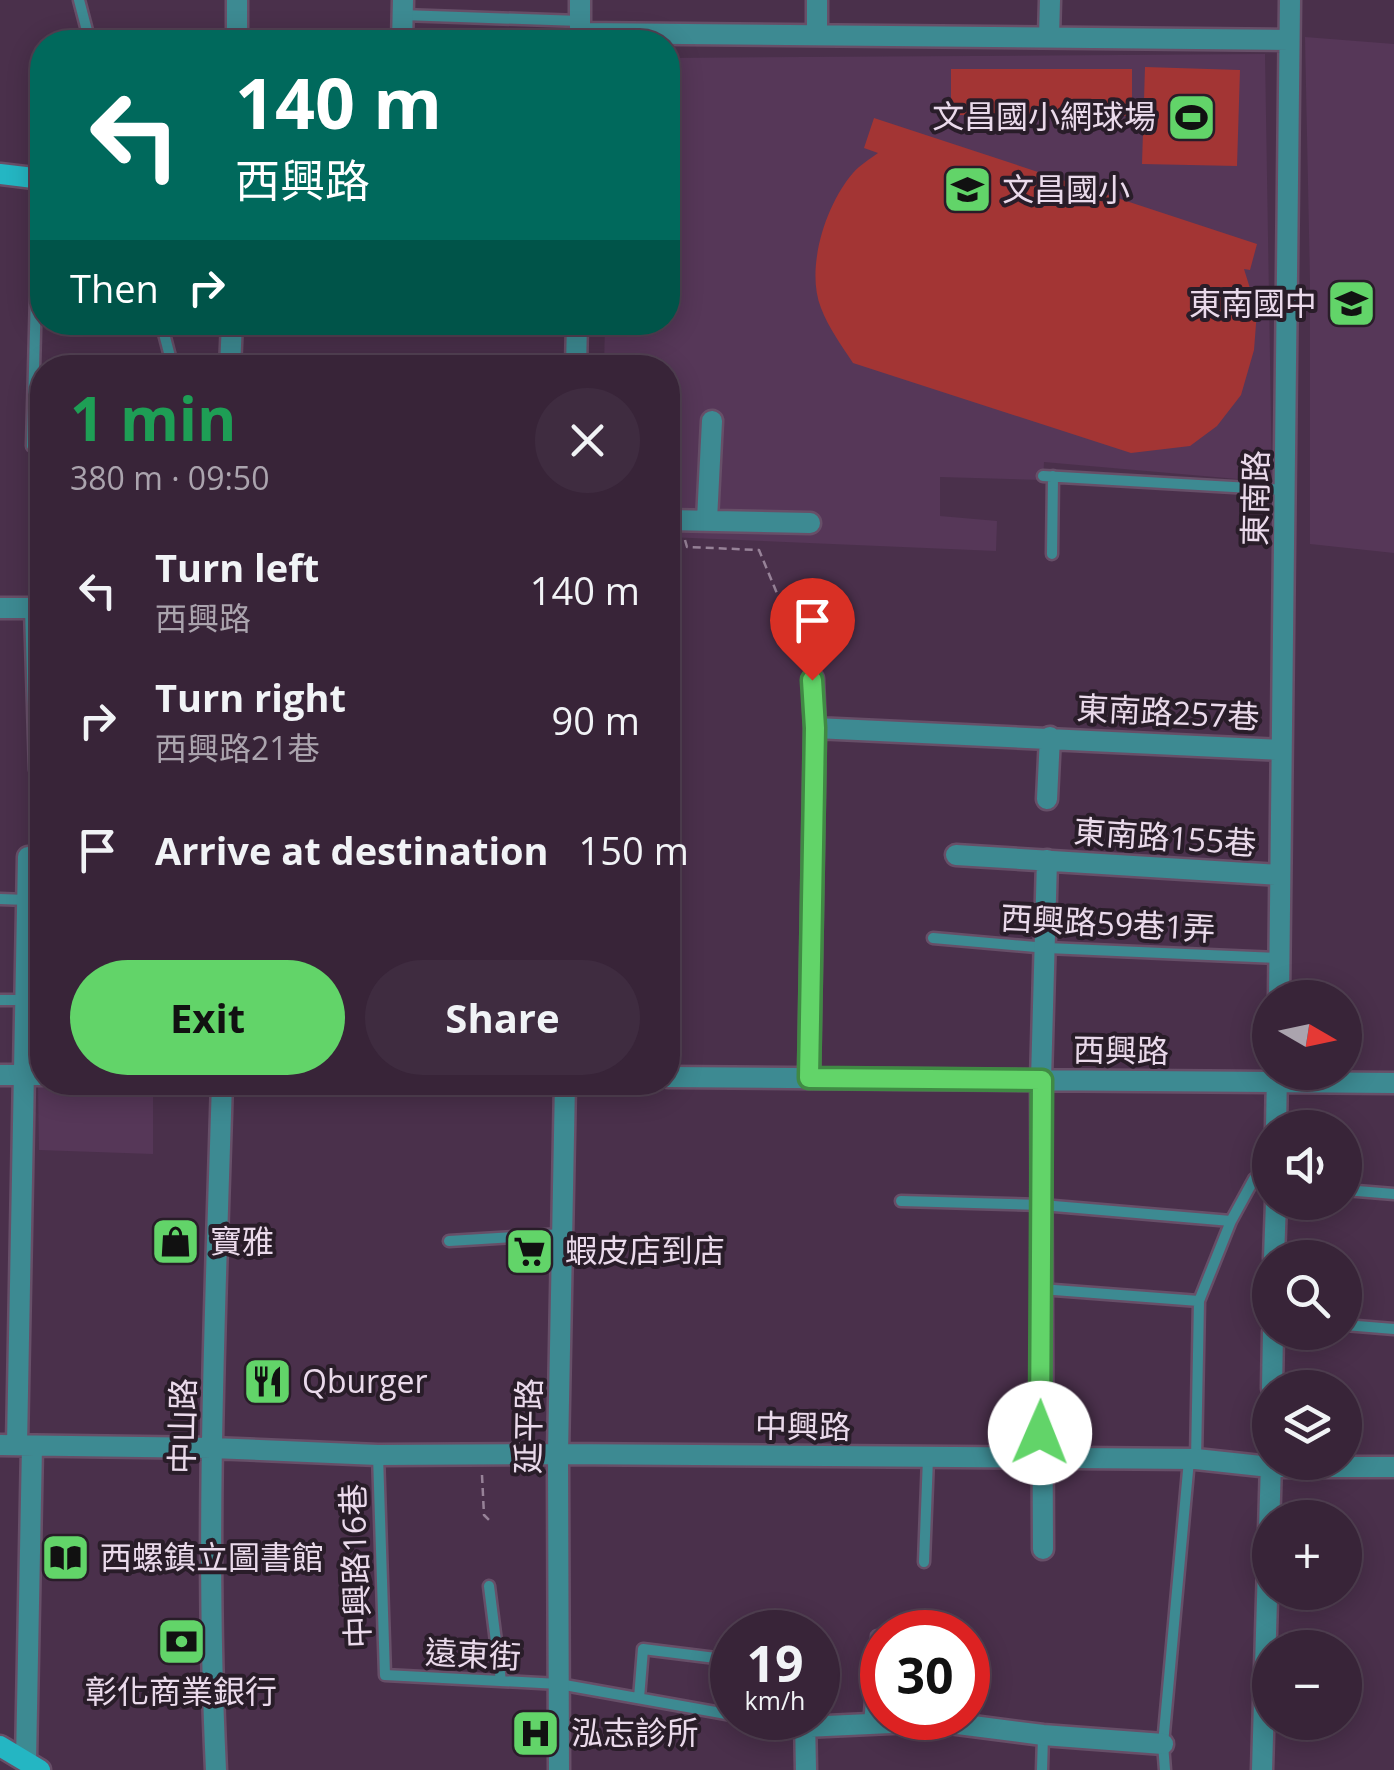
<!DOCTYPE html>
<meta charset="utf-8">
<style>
:root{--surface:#382438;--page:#3f2c40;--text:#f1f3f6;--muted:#aba4ae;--line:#524153;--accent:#62d469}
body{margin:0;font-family:"Open Sans","Noto Sans TC",sans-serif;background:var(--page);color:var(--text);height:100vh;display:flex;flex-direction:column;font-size:38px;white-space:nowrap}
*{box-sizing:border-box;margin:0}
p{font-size:32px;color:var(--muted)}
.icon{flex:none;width:55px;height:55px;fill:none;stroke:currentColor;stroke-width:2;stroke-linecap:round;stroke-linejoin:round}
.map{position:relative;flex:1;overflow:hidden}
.sheet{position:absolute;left:30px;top:355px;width:650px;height:740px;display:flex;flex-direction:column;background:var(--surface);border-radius:40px;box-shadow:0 5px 25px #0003,0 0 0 2px var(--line)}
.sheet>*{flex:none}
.banner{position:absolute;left:30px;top:30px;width:650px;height:305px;border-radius:40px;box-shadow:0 5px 25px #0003,0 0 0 2px var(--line);background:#00695c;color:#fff;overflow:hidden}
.needle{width:65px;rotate:99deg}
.tools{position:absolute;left:1252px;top:980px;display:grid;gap:20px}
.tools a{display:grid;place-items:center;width:110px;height:110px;border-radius:50%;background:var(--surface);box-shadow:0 5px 25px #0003,0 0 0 2px var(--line);font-size:50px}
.speed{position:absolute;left:710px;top:1610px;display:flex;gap:20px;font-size:50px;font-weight:700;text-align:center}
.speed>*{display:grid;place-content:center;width:130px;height:130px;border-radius:50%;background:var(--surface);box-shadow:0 5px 25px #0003,0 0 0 2px var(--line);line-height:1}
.speed small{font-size:25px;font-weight:400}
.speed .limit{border:15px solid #d22;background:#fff;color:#111}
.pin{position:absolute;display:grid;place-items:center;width:85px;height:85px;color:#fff;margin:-102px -42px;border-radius:50% 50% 50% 0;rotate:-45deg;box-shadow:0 0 10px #0007}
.pin .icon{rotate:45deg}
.me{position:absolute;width:110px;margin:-55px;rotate:1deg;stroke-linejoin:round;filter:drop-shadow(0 0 8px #0008)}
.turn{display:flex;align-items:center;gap:35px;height:210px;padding:0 40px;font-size:45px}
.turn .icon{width:130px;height:130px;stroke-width:2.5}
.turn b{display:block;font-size:70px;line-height:85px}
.then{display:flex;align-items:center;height:95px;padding:0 40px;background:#0003;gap:20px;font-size:38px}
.round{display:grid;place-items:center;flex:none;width:105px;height:105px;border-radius:52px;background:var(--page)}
.head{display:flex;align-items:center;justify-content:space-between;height:170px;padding:0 40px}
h1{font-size:60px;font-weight:700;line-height:75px;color:#1e9e55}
.button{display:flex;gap:20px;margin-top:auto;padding:20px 40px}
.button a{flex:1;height:115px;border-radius:60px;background:var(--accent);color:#111;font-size:40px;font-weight:700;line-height:115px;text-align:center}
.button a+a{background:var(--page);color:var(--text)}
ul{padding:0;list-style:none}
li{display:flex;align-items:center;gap:30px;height:130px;padding:0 40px}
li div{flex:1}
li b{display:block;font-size:38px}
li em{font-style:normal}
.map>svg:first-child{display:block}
</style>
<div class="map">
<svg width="1394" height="1770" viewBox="0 0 1394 1770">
<rect width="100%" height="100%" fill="#4a304b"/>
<path fill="#563758" d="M1305,37l89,7v509l-84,-9v-262z
M1265,54l7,428 -228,-20 -1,18 -103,-3v39l57,5 -1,30 -328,-14v-169h-64l1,-45 63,-1v-264z
M38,1085l115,5v64l-114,-4z"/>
<path fill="#a33534" d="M1145,67l95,3 -3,96 -95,-2z
M951,69h181v47l-181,-1z
M874,118l383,126 -7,26 -6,-1 13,42 -3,39 -13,45 -24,31 -27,20 -59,7 -278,-90c-11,-17 -25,-36 -32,-55 -16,-40 5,-104 32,-135 7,-8 17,-14 25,-20l-14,-5z"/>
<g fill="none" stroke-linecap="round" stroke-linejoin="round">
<defs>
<path id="lane" d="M79,0l11,42
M402,15l178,6
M39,179l-7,267 10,-1
M161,322l12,46
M1043,476l242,14
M1052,554l1,-78
M30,609l5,161
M0,899l27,1
M933,938l114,10 233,10
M0,1000h25
M1345,1190l49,4
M901,1201l141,4 189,16
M449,1241l113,-7
M1041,1289l158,12
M1345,1325l49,4
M378,1455l7,220 174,9 173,31
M1196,1459l3,-158 32,-80 23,-42 16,-13
M924,1562l4,-104
M489,1586l12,95
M639,1698l4,-49 89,11
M749,1718l56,9
M869,1723l8,-87
M1042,1770l1,-34
M1165,1770l-2,-26 26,-284"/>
<path id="street" d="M580,0v42
M580,33l709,7
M817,34v-34
M1049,37l1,-37
M237,42v-42
M402,42l1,-42
M230,368l2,-46
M576,368l1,-46
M668,520l142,3
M707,520l5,-99
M0,608h42
M815,728l466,22
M1047,799l3,-62
M956,855l324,20
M1279,998l11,-998
M0,1075h42
M668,1077l726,6
M809,1078l6,-350 -2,-49
M1276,1128l1,-56
M1274,1258l2,-56
M1272,1388l1,-56
M0,1445l212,3 166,7 180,-1 638,5 74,8h124
M17,1445l11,-588
M1043,1549l-2,-469 6,-220
M805,1718l1,52
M805,1727l129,-6 109,14 120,9
M26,1761l6,-315
M216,1770c-11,-229 -1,-458 6,-688
M559,1770l-1,-316 7,-372
M1262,1770l9,-308"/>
<path id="secondary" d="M0,174l42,5
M0,1746l40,24"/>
</defs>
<use href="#lane" stroke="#674f68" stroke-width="15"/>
<use href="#street" stroke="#674f68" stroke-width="25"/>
<use href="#secondary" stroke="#674f68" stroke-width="25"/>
<path stroke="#978298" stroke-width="2.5" stroke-dasharray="8 5" stroke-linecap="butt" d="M685,540l2,7 72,3 47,113
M482,1475l2,40 6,6"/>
<use href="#lane" stroke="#3d8a92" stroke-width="10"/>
<use href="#street" stroke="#3d8a92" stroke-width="20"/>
<use href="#secondary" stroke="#24b6c3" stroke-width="20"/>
</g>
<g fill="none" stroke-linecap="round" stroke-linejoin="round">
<defs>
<path id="route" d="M812,680l3,48 -6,350 233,2 -2,353"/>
</defs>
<use href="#route" stroke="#408a44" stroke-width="25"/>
<use href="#route" stroke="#62d469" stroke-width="18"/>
</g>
<defs>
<symbol id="stadium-square" viewBox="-11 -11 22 22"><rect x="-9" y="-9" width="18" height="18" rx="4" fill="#62d469" stroke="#291d29"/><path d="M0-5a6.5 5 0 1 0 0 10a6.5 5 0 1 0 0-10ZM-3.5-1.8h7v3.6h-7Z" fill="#111"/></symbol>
<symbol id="school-square" viewBox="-11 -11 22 22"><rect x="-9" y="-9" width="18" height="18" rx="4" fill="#62d469" stroke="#291d29"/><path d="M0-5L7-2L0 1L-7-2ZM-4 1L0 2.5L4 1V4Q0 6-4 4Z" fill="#111"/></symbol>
<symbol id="shop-square" viewBox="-11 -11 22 22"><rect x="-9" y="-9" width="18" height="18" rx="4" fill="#62d469" stroke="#291d29"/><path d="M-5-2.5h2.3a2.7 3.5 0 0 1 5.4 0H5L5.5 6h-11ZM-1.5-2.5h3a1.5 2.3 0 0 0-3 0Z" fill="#111"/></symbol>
<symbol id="supermarket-square" viewBox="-11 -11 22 22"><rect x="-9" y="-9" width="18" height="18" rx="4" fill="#62d469" stroke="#291d29"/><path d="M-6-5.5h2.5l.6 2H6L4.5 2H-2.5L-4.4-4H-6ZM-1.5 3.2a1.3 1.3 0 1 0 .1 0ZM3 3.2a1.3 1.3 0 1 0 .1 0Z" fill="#111"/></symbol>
<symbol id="restaurant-square" viewBox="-11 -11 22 22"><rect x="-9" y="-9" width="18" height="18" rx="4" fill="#62d469" stroke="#291d29"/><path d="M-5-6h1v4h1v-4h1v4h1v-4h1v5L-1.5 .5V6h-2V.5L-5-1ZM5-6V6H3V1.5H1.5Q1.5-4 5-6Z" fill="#111"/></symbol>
<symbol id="library-square" viewBox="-11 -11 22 22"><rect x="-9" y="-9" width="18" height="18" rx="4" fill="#62d469" stroke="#291d29"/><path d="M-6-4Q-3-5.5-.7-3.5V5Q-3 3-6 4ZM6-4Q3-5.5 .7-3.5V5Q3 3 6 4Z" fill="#111"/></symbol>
<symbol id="bank-square" viewBox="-11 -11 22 22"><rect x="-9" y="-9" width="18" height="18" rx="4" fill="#62d469" stroke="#291d29"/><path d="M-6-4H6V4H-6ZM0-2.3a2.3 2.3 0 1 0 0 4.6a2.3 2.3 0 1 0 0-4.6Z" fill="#111"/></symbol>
<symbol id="hospital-square" viewBox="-11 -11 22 22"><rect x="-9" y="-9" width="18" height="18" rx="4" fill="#62d469" stroke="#291d29"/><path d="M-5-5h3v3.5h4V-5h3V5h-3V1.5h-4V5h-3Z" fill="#111"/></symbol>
</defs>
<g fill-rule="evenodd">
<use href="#stadium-square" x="1164" y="90" width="55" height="55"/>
<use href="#school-square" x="940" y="162" width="55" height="55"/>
<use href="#school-square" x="1324" y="276" width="55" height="55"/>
<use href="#shop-square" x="148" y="1214" width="55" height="55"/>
<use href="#supermarket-square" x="502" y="1224" width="55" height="55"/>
<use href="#restaurant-square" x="240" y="1354" width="55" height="55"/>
<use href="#library-square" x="38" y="1530" width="55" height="55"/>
<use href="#bank-square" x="154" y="1614" width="55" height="55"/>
<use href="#hospital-square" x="508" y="1706" width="55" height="55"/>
</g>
<g text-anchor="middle" stroke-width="8" stroke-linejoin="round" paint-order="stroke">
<g font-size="32" fill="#eadaeb" stroke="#291d29" text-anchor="start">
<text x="1156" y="128" text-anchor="end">文昌國小網球場</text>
<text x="1002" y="201">文昌國小</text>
<text x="1317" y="315" text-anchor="end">東南國中</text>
<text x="210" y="1253">寶雅</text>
<text x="565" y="1262">蝦皮店到店</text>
<text x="302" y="1393">Qburger</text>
<text x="100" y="1569">西螺鎮立圖書館</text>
<text x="181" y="1703" text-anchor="middle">彰化商業銀行</text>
<text x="571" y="1744">泓志診所</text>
</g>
<g font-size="32" fill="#eadaeb" stroke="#291d29">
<text transform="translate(1256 498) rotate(-89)" y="11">東南路</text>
<text transform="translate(1168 713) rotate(3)" y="11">東南路257巷</text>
<text transform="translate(1165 838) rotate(4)" y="11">東南路155巷</text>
<text transform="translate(1108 924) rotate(3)" y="11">西興路59巷1弄</text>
<text transform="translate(1121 1051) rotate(1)" y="11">西興路</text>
<text transform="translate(183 1426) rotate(-89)" y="11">中山路</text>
<text transform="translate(529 1426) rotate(-89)" y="11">延平路</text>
<text transform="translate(803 1427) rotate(1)" y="11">中興路</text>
<text transform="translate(356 1566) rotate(-92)" y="11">中興路16巷</text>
<text transform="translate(473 1655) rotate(3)" y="11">遠東街</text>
</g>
</g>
</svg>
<div class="tools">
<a><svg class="needle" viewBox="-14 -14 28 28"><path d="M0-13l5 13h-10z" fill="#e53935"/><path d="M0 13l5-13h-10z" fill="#aba4ae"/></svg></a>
<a><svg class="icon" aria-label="sound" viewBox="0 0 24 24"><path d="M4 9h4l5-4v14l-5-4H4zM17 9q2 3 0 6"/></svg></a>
<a><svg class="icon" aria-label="search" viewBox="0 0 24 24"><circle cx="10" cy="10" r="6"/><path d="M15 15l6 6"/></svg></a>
<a><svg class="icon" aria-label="layers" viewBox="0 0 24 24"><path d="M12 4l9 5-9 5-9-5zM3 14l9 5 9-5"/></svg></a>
<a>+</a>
<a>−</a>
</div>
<div class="speed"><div>19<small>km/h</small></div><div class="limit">30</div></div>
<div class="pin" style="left:812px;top:680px;background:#d93025"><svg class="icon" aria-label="arrive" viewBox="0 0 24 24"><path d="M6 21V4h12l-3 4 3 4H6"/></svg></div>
<svg class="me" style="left:1040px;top:1433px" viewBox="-20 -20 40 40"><circle r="19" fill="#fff"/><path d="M0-13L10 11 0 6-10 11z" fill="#62d469"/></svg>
<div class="banner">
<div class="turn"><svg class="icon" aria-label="left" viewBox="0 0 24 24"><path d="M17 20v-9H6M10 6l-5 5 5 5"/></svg><div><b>140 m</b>西興路</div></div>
<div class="then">Then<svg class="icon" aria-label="right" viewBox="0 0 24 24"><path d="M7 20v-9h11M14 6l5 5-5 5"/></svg></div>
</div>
<section class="sheet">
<div class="head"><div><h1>1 min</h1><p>380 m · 09:50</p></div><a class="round"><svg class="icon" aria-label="close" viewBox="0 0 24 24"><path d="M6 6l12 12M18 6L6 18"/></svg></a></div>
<ul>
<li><svg class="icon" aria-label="left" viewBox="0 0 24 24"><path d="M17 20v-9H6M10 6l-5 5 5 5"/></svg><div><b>Turn left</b><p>西興路</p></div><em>140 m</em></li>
<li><svg class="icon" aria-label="right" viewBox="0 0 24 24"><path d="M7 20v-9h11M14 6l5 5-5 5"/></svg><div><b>Turn right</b><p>西興路21巷</p></div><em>90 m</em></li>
<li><svg class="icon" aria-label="arrive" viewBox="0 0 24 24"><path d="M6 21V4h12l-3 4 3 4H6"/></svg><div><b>Arrive at destination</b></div><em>150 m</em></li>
</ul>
<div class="button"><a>Exit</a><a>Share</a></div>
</section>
</div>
